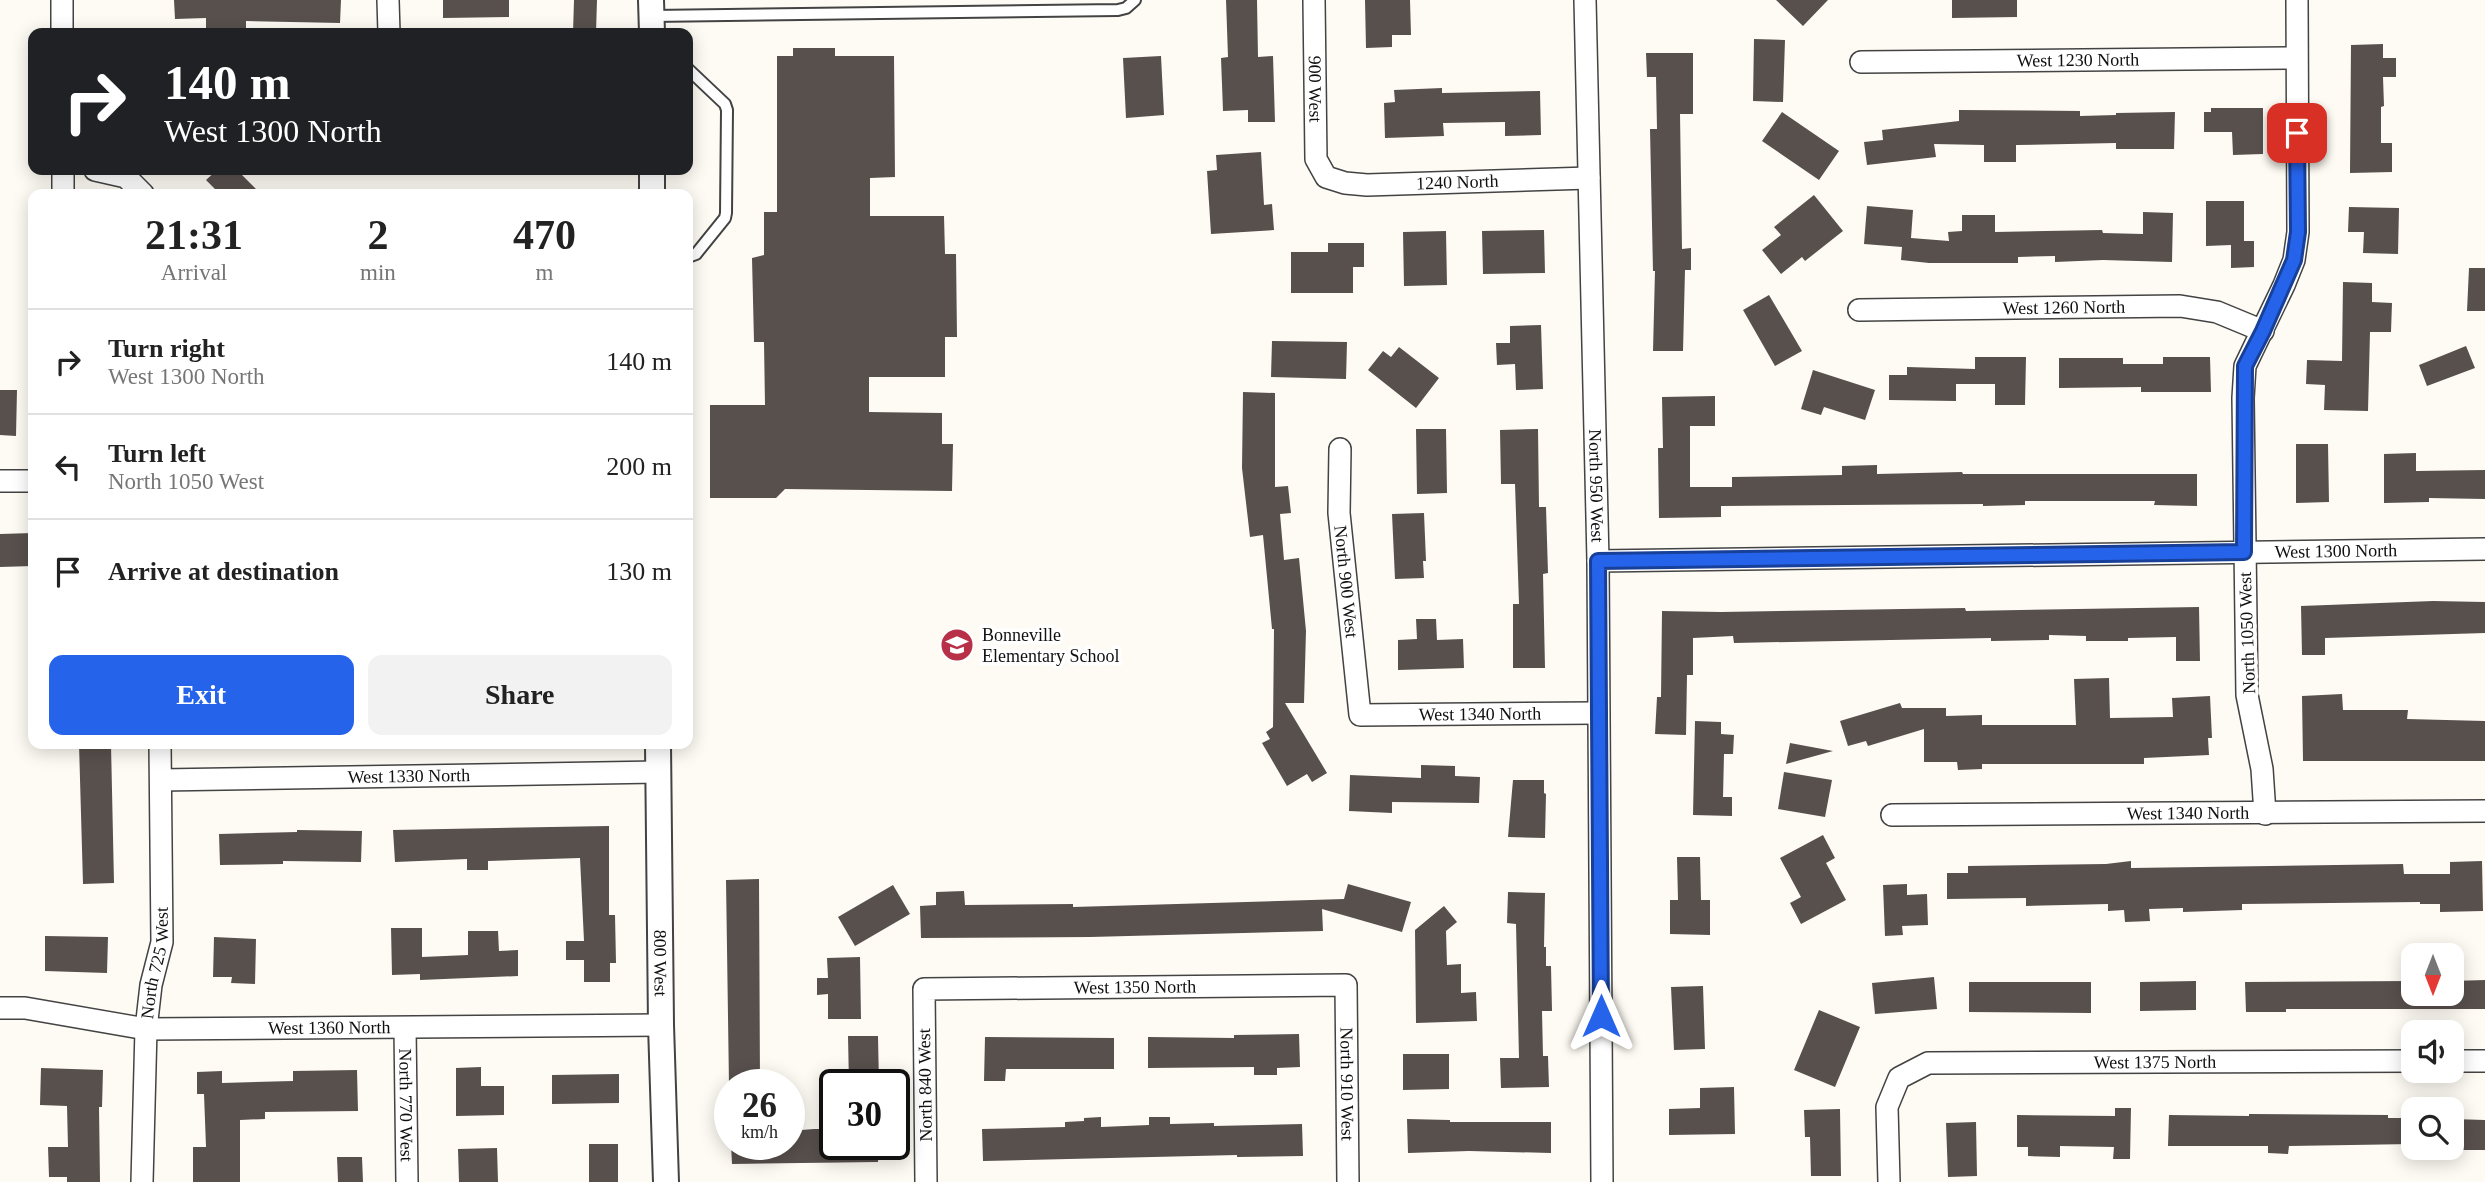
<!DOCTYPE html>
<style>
:root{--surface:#fff;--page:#f2f2f2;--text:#222;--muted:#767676;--line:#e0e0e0;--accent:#2563eb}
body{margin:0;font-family:"Times New Roman",serif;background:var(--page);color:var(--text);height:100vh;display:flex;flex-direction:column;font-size:26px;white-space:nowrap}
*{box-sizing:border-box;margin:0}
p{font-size:23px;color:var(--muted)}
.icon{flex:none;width:38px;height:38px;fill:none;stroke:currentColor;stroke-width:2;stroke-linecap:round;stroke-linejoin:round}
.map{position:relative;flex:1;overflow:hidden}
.drawer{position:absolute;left:28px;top:189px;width:665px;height:560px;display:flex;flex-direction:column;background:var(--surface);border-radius:14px;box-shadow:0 4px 18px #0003}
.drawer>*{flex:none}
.banner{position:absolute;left:28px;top:28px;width:665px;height:147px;border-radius:14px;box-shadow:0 4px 18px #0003;background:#202124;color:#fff;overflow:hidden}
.needle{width:46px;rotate:180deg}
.tools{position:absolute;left:2401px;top:943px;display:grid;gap:14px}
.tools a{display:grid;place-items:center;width:63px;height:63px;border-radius:14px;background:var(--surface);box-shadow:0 4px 18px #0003;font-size:35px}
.speed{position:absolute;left:714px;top:1069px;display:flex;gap:14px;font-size:35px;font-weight:700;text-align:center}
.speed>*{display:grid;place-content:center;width:91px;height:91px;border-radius:50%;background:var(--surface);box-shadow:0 4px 18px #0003;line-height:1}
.speed small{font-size:18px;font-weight:400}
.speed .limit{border:4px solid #111;border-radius:10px;background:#fff;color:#111}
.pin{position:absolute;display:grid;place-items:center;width:60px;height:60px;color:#fff;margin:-30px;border-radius:14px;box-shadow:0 4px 10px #0006}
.me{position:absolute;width:77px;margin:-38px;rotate:0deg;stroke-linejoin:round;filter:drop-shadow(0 0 5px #0008)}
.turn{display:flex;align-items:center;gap:24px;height:147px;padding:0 21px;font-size:32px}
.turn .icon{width:91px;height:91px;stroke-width:2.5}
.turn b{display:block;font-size:49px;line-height:60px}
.eta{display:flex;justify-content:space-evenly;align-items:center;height:119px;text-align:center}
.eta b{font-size:42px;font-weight:800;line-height:49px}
.cta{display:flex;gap:14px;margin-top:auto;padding:14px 21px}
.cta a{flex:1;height:80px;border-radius:14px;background:var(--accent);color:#fff;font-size:28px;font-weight:800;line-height:80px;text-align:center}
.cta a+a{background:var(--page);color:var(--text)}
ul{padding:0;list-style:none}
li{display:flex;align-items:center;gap:21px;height:105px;padding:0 21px;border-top:2px solid var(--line)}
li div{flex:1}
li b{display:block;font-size:26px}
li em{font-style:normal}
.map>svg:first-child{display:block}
</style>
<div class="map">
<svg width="2485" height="1182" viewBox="0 0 2485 1182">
<rect width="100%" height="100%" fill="#fefbf4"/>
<path fill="#58504d" d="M174,0h167l-1,23 -94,-2v11l-40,1v-15l-31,1z
M443,0h66v17l-66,1z
M574,0h23l-1,33h-23z
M1226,0h31l1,57 15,-1 2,66h-27v-12l-25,1 -2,-53 7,-1z
M1365,0h45l1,35h-19v12l-26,1z
M1776,0h52l-25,26z
M1952,0h65v17l-65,1z
M1754,39l31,1 -2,62 -30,-1z
M2383,44v14h13v19h-13l1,29 -3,1v36h11v29l-42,1 1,-128z
M793,48h42v8h59l1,121 -25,1v38h74l1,38h11l1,83h-12v40h-76v35l73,1v31h11l-1,47 -167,-2 -9,9h-66v-93h55l-1,-63h-10l-2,-84 12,-3v-43h13v-156h16z
M1646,53h47v61h-13l2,135 9,-1v22h-6l-2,81h-30l2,-80h-2l-3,-142h7l-1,-52h-9z
M1161,56l3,59 -38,3 -3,-60z
M1442,88v5l98,-2 1,44 -36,1v-14l-62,1 1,13 -59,2 -1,-35 11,-1 -1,-12z
M2211,108h52v46l-30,1 -1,-23h-28v-20h7z
M1959,110l121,1v5l36,-1v-2l59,-1 -1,37h-58v-6l-100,2v17h-32v-17l-50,-1 2,13 -69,8 -3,-23 19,-2 -1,-10 77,-9z
M1782,112l57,39 -20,29 -57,-39z
M1261,152l3,53 8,-1 2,26 -63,4 -4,-63 10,-1 -1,-15z
M217,170h20l24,24h-41l-14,-14z
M1814,195l29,36 -38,30 -3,-4 -21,17 -19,-24 19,-15 -7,-8z
M2206,201h38v40h10v26l-23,1v-23l-25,1z
M1867,206l46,4 -2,28 38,3 -1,-9 14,-1v-16h33v17l107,-2 1,3 40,1v-22l30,1 -1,49 -69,-2 -48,2v-6l-37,1v6h-89l-28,-3 1,-13 -38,-3z
M2349,207l50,1 -1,46 -35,-1 1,-21h-16z
M1544,230l1,43 -62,1 -1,-43z
M1446,231l1,54 -43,1 -1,-54z
M1328,243h36v24h-11v26h-62v-41h37z
M2469,268h16v43h-18z
M2343,282l29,1v19l20,1 -1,29h-21l-2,79 -44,-1 1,-25 -19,-1 1,-24 35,1z
M1769,295l33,56 -27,15 -32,-56z
M1541,325l2,64 -27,1 -1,-26 -18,1 -1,-22h14v-17z
M1272,341l75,1 -1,37 -75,-2z
M2466,346l9,22 -48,18 -8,-21z
M1399,347l40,31 -23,30 -48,-38 15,-19 8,6z
M1975,357h51l-1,48h-30v-21h-39v17l-67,-1v-25h18v-8l68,2z
M2163,357h47l1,35h-70v-5l-82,1v-30h64v6h40z
M1813,370l62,20 -10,30 -41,-13 -3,8 -20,-6z
M0,390h17l-1,46 -16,-1z
M1243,392l32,1v94l13,-1 3,27 -11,1 4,46 15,-2 7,73 -2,72h-19l42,70 -15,9 -5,-8 -20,12 -25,-43 8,-4 -4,-7 7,-5 1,-98h-2l-9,-94 -13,2 -8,-69z
M1715,396v30h-25v61h42v-10l110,-2v-9l35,-1v9l85,-2 1,2h234v32l-43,-1 1,-4h-130v4l-42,1v-2l-262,2v11l-62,1 -1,-70h5l-1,-51z
M1416,429h30l1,64 -30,1z
M1538,429l1,78h7l2,66 -5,1 2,94h-32v-64h6l-4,-120h-14l-1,-54z
M2296,444h32l1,58 -33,1z
M2416,453v18l69,-1v29l-56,-1v4l-45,1v-49z
M1424,513l2,48h-3l1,17 -29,1 -3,-65z
M33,533v33l-33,1v-33z
M2433,601l52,1v31l-160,5v17h-23l-1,-49z
M2199,607l1,54h-24v-24l-48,1v3h-42v-5l-37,-1v5l-58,1v-3l-257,5 -1,-7 -40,2v37h-6l-1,60 -31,-1 2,-37h4l1,-86 59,1 244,-4 1,3z
M1416,619h20l1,21 26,-1 1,29 -66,2v-30l19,-1z
M2109,678l1,40 63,-1 -1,-19 38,-2 2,42h-4l1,17 -65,3v6h-162v5l-24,1 -1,-8h-33v-33l-56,17 -2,-5 -18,5 -8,-25 60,-18 2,5h44v8l36,-1v10h94l-2,-46z
M2342,694l1,16h65l-1,9 78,2v40h-182l-1,-65z
M1695,721l26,1v12l13,1 -1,19h-9l-1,43h9v19l-39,-1z
M1790,743l43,8 -47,13z
M79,744h32l3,139 -31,1z
M1421,765l34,1v10l25,1 -1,26 -87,-1v11l-43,-2 1,-36 71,3z
M1784,772l48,8 -7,37 -47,-8z
M1513,780h31v13l2,1 -1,44 -37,-1z
M609,826v89h6l1,48h-6v19h-26v-22h-18v-19h18l-4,-83 -92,3v9h-21v-11l-72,3 -2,-32z
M297,830l65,1 -1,31 -78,-1v3l-63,1 -1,-31 78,-2z
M1823,835l12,23 -9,5 20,37 -45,24 -11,-21 11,-6 -21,-39z
M1677,857h23l1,43h9v35l-40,-1v-34h8z
M2131,861v7l272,-4 1,10h46v-12l32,-1 1,50 -43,1v-8h-20v-2l-178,2v6l-59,2v-4l-34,1 1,12 -25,1 -1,-12 -16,1v-7l-82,2v-8l-79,1v-26h21v-7l138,-2z
M759,879l1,206h-31l-3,-205z
M1348,884l63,18 -9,30 -80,-23 1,22 -233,6 -169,1 -1,-32 16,-1v-13l28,-1 1,14 108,-1v3l271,-8z
M1907,884v11l20,-1 1,31 -26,1 1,9 -18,1 -2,-51z
M893,885l17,29 -55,32 -17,-29z
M1508,892l37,1 -1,54h2v19h5l1,45h-10l1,45h5l1,31 -48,1 -1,-30h19l-3,-134 -9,-1z
M1444,906l13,16 -11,9 1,34 14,-1v29l15,-1 1,29 -61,2 -1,-93z
M391,928h31v29l46,-2v-24h30l1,20 19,-1v26l-98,4v-6l-28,1z
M45,936l63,1 -1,36 -62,-2z
M214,937l42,2 -1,45 -24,-1 1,-6h-19z
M860,957l1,62h-33v-25l-11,1v-17h11l-1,-20z
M1934,977l3,32 -62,5 -3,-31z
M2485,980v29h-199v3h-40l-1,-30 168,-1v13h39v-13z
M2196,981v29l-56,1v-29z
M1969,982h122v31l-122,-1z
M1703,986l2,63 -31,1 -3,-63z
M1819,1010l41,17 -25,60 -41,-17z
M1299,1034l1,33 -23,1v7h-23v-8l-106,1v-31l86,1v-3z
M848,1036h30l1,49h-30z
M985,1037l129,1v31h-108l-1,12h-21z
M1403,1054h46v35l-46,1z
M481,1067v19h23v29l-48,1v-48z
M41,1068l62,2 -1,37h-3l1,75h-33v-5h-18l-1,-30h20l-1,-41 -27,-1z
M357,1070l1,41 -93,1v7l-25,1v62h-47v-35h13l-2,-53h-7v-22l25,-1v12l71,-2v-10z
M619,1074v29l-67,1v-29z
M1734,1087l1,47 -66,1v-26l31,-1v-20z
M2115,1108h16l-1,51h-17l1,-12 -54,-1v11l-32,-1v-9h-11v-32l98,1z
M1840,1109l1,67h-30l-1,-39h-5l-1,-27z
M2249,1114l139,1v3h25v26l-124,2 -1,8 -20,-1v-7h-100l1,-31 80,1z
M1101,1117v10l48,-2v-8h21v7l44,-1v3l88,-2 1,32 -66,1v-2l-254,6 -1,-32 83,-2v-5l19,-1v-3z
M1407,1119l43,1v2h101v31l-82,-2 -61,2z
M2452,1119l33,1v30h-33z
M1976,1122l1,54 -29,1 -2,-54z
M814,1129h21v15h44l-1,18 -146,2 -1,-20h58v-13z
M589,1144h29v38h-29z
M497,1148l1,34h-39l-1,-33z
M337,1157h25l1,25h-25z"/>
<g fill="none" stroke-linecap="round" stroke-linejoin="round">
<defs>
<path id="service" d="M652,16l466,-6 8,-2 9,-8
M688,69l37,35 2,6 -1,103 -1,5 -29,36 -8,3"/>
<g id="minor">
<path d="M62,0v33"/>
<path d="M388,0l1,33"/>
<path id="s1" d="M1314,0l2,159 10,18 19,6 22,2 222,-7"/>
<path id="s2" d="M1585,0l13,561 4,621"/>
<path id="s3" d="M1861,62l435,-4"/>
<path d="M63,170v24"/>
<path d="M95,170l31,7 17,17"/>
<path id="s4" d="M1859,310l321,-4 37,6 46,19"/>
<path id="s5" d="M1340,449l-1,64 21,202 238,-2"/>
<path d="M0,481h33"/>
<path id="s6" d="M1598,561l887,-12"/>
<path id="s7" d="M161,780l497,-8"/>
<path d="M2265,814l-3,-45 -15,-74 -4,-297 2,-32 39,-81 10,-25 4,-28 -1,-232"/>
<path id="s8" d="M1892,815l593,-4"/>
<path id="s9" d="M0,1008h25l121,21 515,-4"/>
<path id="s10" d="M405,1028l2,154"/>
<path d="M2452,1061h33"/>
<path id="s11" d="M142,1182l4,-153 5,-44 11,-43 -2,-198"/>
<path id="s12" d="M926,1182l-2,-193 422,-4 2,197"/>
<path id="s13" d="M1889,1182l-2,-75 12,-29 29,-15 485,-2"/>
</g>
<g id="tertiary">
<path d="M651,0l1,33"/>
<path d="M652,170v24"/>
<path id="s14" d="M658,744l3,281 5,157"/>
</g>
</defs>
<use href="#service" stroke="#434343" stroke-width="14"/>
<use href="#minor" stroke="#434343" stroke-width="24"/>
<use href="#tertiary" stroke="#434343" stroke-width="28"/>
<use href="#service" stroke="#fff" stroke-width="10"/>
<use href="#minor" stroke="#fff" stroke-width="21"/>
<use href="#tertiary" stroke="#fff" stroke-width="24"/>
</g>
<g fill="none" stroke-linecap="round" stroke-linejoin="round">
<defs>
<path id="route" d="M1601,1016l-3,-455 646,-9 1,-186 18,-35 31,-71 4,-28 -1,-99"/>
</defs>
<use href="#route" stroke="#184099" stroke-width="18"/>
<use href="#route" stroke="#2563eb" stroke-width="12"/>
</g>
<defs>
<symbol id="school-disc" viewBox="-11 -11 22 22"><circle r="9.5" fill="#b83047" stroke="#fff"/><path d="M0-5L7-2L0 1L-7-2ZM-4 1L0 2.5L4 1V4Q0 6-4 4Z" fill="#fff"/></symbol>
</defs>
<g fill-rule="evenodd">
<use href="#school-disc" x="938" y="626" width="38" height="38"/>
</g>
<g text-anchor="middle" stroke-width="7" stroke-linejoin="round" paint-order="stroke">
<g font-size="18" fill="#101010" stroke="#fff">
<text dy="6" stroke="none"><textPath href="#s3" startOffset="217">West 1230 North</textPath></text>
<text dy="6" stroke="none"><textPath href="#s1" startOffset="89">900 West</textPath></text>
<text dy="6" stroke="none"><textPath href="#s1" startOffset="312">1240 North</textPath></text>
<text dy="6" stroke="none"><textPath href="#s4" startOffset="205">West 1260 North</textPath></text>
<text dy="6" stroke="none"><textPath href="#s2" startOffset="486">North 950 West</textPath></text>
<text dy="6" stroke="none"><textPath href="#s6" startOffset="738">West 1300 North</textPath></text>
<text dy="6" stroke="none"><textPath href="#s5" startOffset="133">North 900 West</textPath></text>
<text transform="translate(2247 633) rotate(-92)" y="6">North 1050 West</text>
<text dy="6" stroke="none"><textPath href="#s5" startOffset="387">West 1340 North</textPath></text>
<text dy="6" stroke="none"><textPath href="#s7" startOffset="248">West 1330 North</textPath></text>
<text dy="6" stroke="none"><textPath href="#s8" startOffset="296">West 1340 North</textPath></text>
<text dy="6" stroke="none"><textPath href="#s11" startOffset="220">North 725 West</textPath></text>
<text dy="6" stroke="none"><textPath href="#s14" startOffset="219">800 West</textPath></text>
<text dy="6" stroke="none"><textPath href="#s12" startOffset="404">West 1350 North</textPath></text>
<text dy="6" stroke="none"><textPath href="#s9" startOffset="331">West 1360 North</textPath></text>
<text dy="6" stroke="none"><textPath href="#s13" startOffset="366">West 1375 North</textPath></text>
<text dy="6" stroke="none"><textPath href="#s12" startOffset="714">North 910 West</textPath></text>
<text transform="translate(925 1085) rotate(-91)" y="6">North 840 West</text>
<text dy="6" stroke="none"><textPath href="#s10" startOffset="77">North 770 West</textPath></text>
</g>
<g font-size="18" fill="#101010" stroke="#fff" text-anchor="start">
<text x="982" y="641">Bonneville<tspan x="982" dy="21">Elementary School</tspan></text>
</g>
</g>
</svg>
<div class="tools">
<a><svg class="needle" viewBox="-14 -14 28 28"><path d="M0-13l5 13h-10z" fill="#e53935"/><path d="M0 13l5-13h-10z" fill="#767676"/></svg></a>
<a><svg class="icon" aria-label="sound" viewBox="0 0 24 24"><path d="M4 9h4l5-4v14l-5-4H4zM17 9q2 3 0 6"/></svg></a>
<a><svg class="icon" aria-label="search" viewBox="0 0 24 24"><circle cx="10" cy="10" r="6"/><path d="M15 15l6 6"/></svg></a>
</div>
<div class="speed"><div>26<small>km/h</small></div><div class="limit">30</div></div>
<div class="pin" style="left:2297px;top:133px;background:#d93025"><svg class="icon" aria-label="arrive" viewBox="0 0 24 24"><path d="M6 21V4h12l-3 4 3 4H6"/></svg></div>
<svg class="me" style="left:1601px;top:1016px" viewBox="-20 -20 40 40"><path d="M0-17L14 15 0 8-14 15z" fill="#2563eb" stroke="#fff" stroke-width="4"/></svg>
<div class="banner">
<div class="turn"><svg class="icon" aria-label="right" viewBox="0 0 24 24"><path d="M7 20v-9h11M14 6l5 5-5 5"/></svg><div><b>140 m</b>West 1300 North</div></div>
</div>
<section class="drawer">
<div class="eta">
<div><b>21:31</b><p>Arrival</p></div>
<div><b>2</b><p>min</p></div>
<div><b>470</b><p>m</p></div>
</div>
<ul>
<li><svg class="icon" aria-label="right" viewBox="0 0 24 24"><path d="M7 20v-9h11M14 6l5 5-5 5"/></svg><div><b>Turn right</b><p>West 1300 North</p></div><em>140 m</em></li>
<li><svg class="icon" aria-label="left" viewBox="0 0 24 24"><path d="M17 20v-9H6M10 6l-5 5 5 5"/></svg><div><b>Turn left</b><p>North 1050 West</p></div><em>200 m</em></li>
<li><svg class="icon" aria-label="arrive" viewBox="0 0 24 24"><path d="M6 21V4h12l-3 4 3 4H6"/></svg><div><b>Arrive at destination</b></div><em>130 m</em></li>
</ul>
<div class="cta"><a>Exit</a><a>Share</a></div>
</section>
</div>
